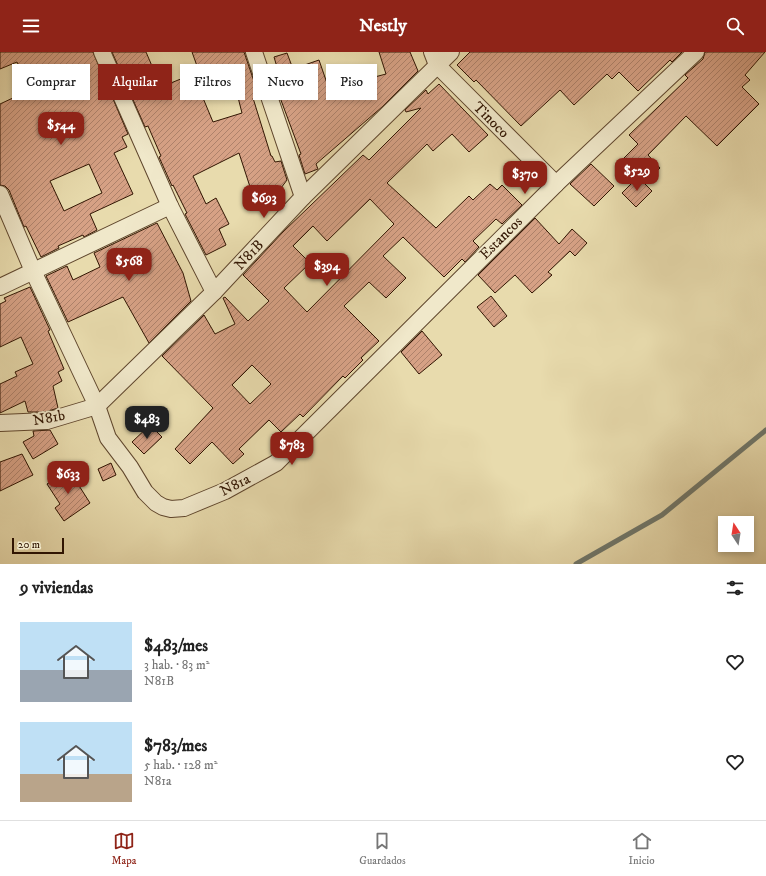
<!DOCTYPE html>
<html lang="es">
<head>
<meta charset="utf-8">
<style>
	body { margin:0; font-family:"IM FELL DW Pica",serif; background:#f2f2f2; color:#222; height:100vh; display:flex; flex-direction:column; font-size:15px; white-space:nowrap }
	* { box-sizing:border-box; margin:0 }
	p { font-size:13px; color:#767676 }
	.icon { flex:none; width:22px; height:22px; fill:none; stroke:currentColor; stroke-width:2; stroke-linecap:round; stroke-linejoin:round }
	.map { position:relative; height:512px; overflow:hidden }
	.details { display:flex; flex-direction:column; background:#fff; flex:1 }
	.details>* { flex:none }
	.guide { position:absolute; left:12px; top:12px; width:400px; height:36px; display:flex; gap:8px }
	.needle { width:26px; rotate:348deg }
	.buttons { position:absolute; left:718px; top:464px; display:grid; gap:8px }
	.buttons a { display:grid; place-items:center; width:36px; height:36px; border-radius:0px; background:#fff; box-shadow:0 2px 6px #0003; font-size:20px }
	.scale { position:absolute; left:12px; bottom:10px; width:52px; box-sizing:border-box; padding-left:4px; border:2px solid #311502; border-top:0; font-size:11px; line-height:14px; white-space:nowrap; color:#311502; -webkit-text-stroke:3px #f0e8ca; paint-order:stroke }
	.price { position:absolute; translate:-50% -34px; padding:0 9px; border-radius:8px; background:#8f2418; color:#fff; font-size:13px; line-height:26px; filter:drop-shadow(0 1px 2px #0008) }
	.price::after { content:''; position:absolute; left:50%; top:24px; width:12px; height:9px; margin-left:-6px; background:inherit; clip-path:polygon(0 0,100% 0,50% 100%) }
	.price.on { background:#222; color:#fff }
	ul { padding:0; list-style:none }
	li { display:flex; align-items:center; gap:12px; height:100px; padding:0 20px }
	li span { display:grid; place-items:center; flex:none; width:112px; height:80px; border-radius:0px; color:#555 }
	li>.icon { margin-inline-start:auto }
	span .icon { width:48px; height:48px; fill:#fffc; stroke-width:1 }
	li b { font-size:17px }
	h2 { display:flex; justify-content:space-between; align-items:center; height:48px; padding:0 20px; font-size:17px }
	.tag { padding:0 14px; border-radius:0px; background:#fff; box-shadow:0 2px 6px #0003; font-size:14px; line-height:36px }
	.tag.on { background:#8f2418; color:#fff }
	header { display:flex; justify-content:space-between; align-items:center; height:52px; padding:0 20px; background:#8f2418; color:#fff; font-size:18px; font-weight:800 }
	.dock { display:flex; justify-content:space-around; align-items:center; height:56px; border-top:1px solid #e0e0e0; background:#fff; font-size:11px; color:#767676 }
	.dock a { display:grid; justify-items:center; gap:2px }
	.dock .on { color:#8f2418 }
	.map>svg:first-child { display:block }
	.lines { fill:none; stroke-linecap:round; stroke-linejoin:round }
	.stream { stroke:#6f776b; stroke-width:5 }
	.building { fill:url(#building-hatch); stroke:#311502; fill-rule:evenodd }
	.minor-casing { stroke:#5f462d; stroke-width:18 }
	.minor { stroke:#f0e8ca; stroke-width:16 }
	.labels { text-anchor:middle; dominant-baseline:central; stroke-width:4; stroke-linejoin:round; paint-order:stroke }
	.street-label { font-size:15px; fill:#311502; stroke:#f0e8ca }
</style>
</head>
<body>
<header><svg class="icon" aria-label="menu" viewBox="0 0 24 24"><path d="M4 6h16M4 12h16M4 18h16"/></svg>Nestly<svg class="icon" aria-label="search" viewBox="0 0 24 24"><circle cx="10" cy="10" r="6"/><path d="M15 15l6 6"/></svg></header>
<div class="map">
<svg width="766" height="512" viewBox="0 0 766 512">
	<defs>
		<pattern id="building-hatch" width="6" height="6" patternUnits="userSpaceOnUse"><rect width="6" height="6" fill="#d6a185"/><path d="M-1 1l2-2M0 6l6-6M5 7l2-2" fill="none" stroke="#ae826b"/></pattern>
	</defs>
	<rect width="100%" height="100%" fill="#e8dbad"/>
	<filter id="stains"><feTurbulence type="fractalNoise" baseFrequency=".005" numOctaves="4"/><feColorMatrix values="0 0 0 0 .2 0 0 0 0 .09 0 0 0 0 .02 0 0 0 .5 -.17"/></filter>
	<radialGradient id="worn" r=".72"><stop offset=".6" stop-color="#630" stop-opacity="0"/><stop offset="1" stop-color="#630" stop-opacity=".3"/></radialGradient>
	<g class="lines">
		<polyline class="stream" points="576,512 662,463 766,378"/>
	</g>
	<g class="building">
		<path d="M0,0H93L128,82L122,85L127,95L114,101L133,142L90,162L97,178L84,185L83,183L58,194L59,196L41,205L26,174L24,175L9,138L5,134L0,133V52L30,38L17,10L0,17ZM89,112L102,141L64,159L50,129Z"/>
		<polygon points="112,0 146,0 161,35 193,22 213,70 242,61 231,18 202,28 192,0 244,0 259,44 253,46 271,104 272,104 275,110 281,109 287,128 263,160 257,142 253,144 239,101 193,124 206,152 216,146 229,172 219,177 226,193 206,203 185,162 187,161 173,133 172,134 159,105 161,104 148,74 145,75"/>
		<polygon points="379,0 410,0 418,19 382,55 316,112 318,117 305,122 299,103 301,102 272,24 279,22 274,5 287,1 293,17 319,8 329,37 386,22"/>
		<polygon points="470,0 682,0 672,10 670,8 638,39 619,20 612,27 607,22 574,53 560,38 521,74 476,28 474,30 457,13"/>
		<polygon points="705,0 765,0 745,23 750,28 742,35 759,52 717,94 686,64 648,103 660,116 647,129 624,106 638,92 629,83 688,26 685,23 703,7"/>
		<path d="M439,32L488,83L469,100L452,82L433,99L427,92L387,131L436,176L469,144L473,148L490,132L497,138L502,133L522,153L502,172L496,167L473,189L479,195L465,210L462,207L444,225L403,185L383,204L406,226L386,246L369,230L344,254L379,289L361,306L363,308L345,326L343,324L303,365L300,362L281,380L269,368L239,397L244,402L233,412L212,390L190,412L175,397L213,356L162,304L204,263L215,282L235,272L223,246L225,245L248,269L269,249L243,223L283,180L363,103L369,108L421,56L406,60L405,58L426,38L428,42ZM370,147L394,172L307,260L284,236L310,211L293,194L313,174L327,189ZM252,313L271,332L250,352L232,333Z"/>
		<polygon points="591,112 614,134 594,154 570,132"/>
		<polygon points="638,125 652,139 636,155 622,141"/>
		<polygon points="535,166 559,192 572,177 587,191 575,204 570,199 548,220 552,223 532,241 515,223 495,241 478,223"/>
		<polygon points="157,171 183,221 191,249 149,291 123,245 68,270 46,224 67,214 73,228 100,215 94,201"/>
		<polygon points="30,235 50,278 48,279 64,317 58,320 62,329 53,334 58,356 45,360 28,360 25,349 0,361 0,332 17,324 15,320 33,312 21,285 0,295 0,252 6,249 4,246"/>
		<polygon points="491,244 507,264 494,275 477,255"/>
		<polygon points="422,279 442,303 419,322 401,300"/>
		<polygon points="150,373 162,385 144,402 132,390"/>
		<polygon points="50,378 58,392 33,407 23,390 34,384 33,379"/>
		<polygon points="22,402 33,423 0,439 0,410"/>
		<polygon points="111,411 116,423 103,429 98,417"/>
		<polygon points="69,418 90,451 64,469 55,456 60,452 47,432"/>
	</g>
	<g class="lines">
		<g class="minor-casing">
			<g id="minor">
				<polyline points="102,0 170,154 214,240"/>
				<polyline points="254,0 303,145"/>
				<polyline points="432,0 437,13 556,132"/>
				<polyline points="0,142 33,219 97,354 108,386 130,415 145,440 156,451 163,455 171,457 184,456 225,439 276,411 556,132 696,0"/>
				<polyline points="0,235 170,154"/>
				<polyline points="0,371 47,369 97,354 214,240 303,145 451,0"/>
			</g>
		</g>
		<use href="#minor" class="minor"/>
	</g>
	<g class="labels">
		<g class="street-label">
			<text transform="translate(491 68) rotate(45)">Tinoco</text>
			<text transform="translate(501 186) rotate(-45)">Estancos</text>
			<text transform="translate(249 203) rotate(-47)">N81B</text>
			<text transform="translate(49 366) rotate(-10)">N81b</text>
			<text transform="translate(235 433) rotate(-27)">N81a</text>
		</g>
	</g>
	<rect width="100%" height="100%" filter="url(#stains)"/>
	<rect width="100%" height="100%" fill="url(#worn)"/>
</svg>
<div class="buttons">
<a><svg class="needle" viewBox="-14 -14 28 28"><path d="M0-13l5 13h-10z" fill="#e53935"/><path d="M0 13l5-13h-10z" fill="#767676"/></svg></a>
</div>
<div class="scale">20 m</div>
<b class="price" style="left:61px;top:94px">$544</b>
<b class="price" style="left:637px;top:140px">$529</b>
<b class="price" style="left:525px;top:143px">$370</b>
<b class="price" style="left:264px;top:167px">$693</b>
<b class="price" style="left:129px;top:230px">$568</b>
<b class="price" style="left:327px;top:235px">$394</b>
<b class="price on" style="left:147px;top:388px">$483</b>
<b class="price" style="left:292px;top:414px">$783</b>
<b class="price" style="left:68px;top:443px">$633</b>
<div class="guide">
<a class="tag">Comprar</a>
<a class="tag on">Alquilar</a>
<a class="tag">Filtros</a>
<a class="tag">Nuevo</a>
<a class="tag">Piso</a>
</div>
</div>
<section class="details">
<h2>9 viviendas<svg class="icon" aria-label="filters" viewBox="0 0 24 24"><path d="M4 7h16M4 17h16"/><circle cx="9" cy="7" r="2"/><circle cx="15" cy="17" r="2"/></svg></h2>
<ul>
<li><span style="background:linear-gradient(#bfe0f5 60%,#9aa5b1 0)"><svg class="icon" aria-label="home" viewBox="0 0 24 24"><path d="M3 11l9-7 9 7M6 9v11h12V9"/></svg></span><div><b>$483/mes</b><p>3 hab. · 83 m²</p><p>N81B</p></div><svg class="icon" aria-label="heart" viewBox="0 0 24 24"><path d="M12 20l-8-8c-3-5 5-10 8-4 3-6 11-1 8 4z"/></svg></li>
<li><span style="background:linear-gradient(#bfe0f5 65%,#b9a48a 0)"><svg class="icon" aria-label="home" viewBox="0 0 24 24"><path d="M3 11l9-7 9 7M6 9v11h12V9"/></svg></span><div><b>$783/mes</b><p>5 hab. · 128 m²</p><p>N81a</p></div><svg class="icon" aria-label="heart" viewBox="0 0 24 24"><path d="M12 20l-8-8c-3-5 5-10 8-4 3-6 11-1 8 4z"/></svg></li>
</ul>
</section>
<nav class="dock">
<a class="on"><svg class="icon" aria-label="map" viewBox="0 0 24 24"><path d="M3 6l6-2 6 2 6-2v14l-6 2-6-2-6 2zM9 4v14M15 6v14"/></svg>Mapa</a>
<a><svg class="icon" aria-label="saved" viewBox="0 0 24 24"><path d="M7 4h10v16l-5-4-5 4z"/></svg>Guardados</a>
<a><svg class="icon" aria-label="home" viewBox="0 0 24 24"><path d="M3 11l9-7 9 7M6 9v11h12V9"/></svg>Inicio</a>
</nav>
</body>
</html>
